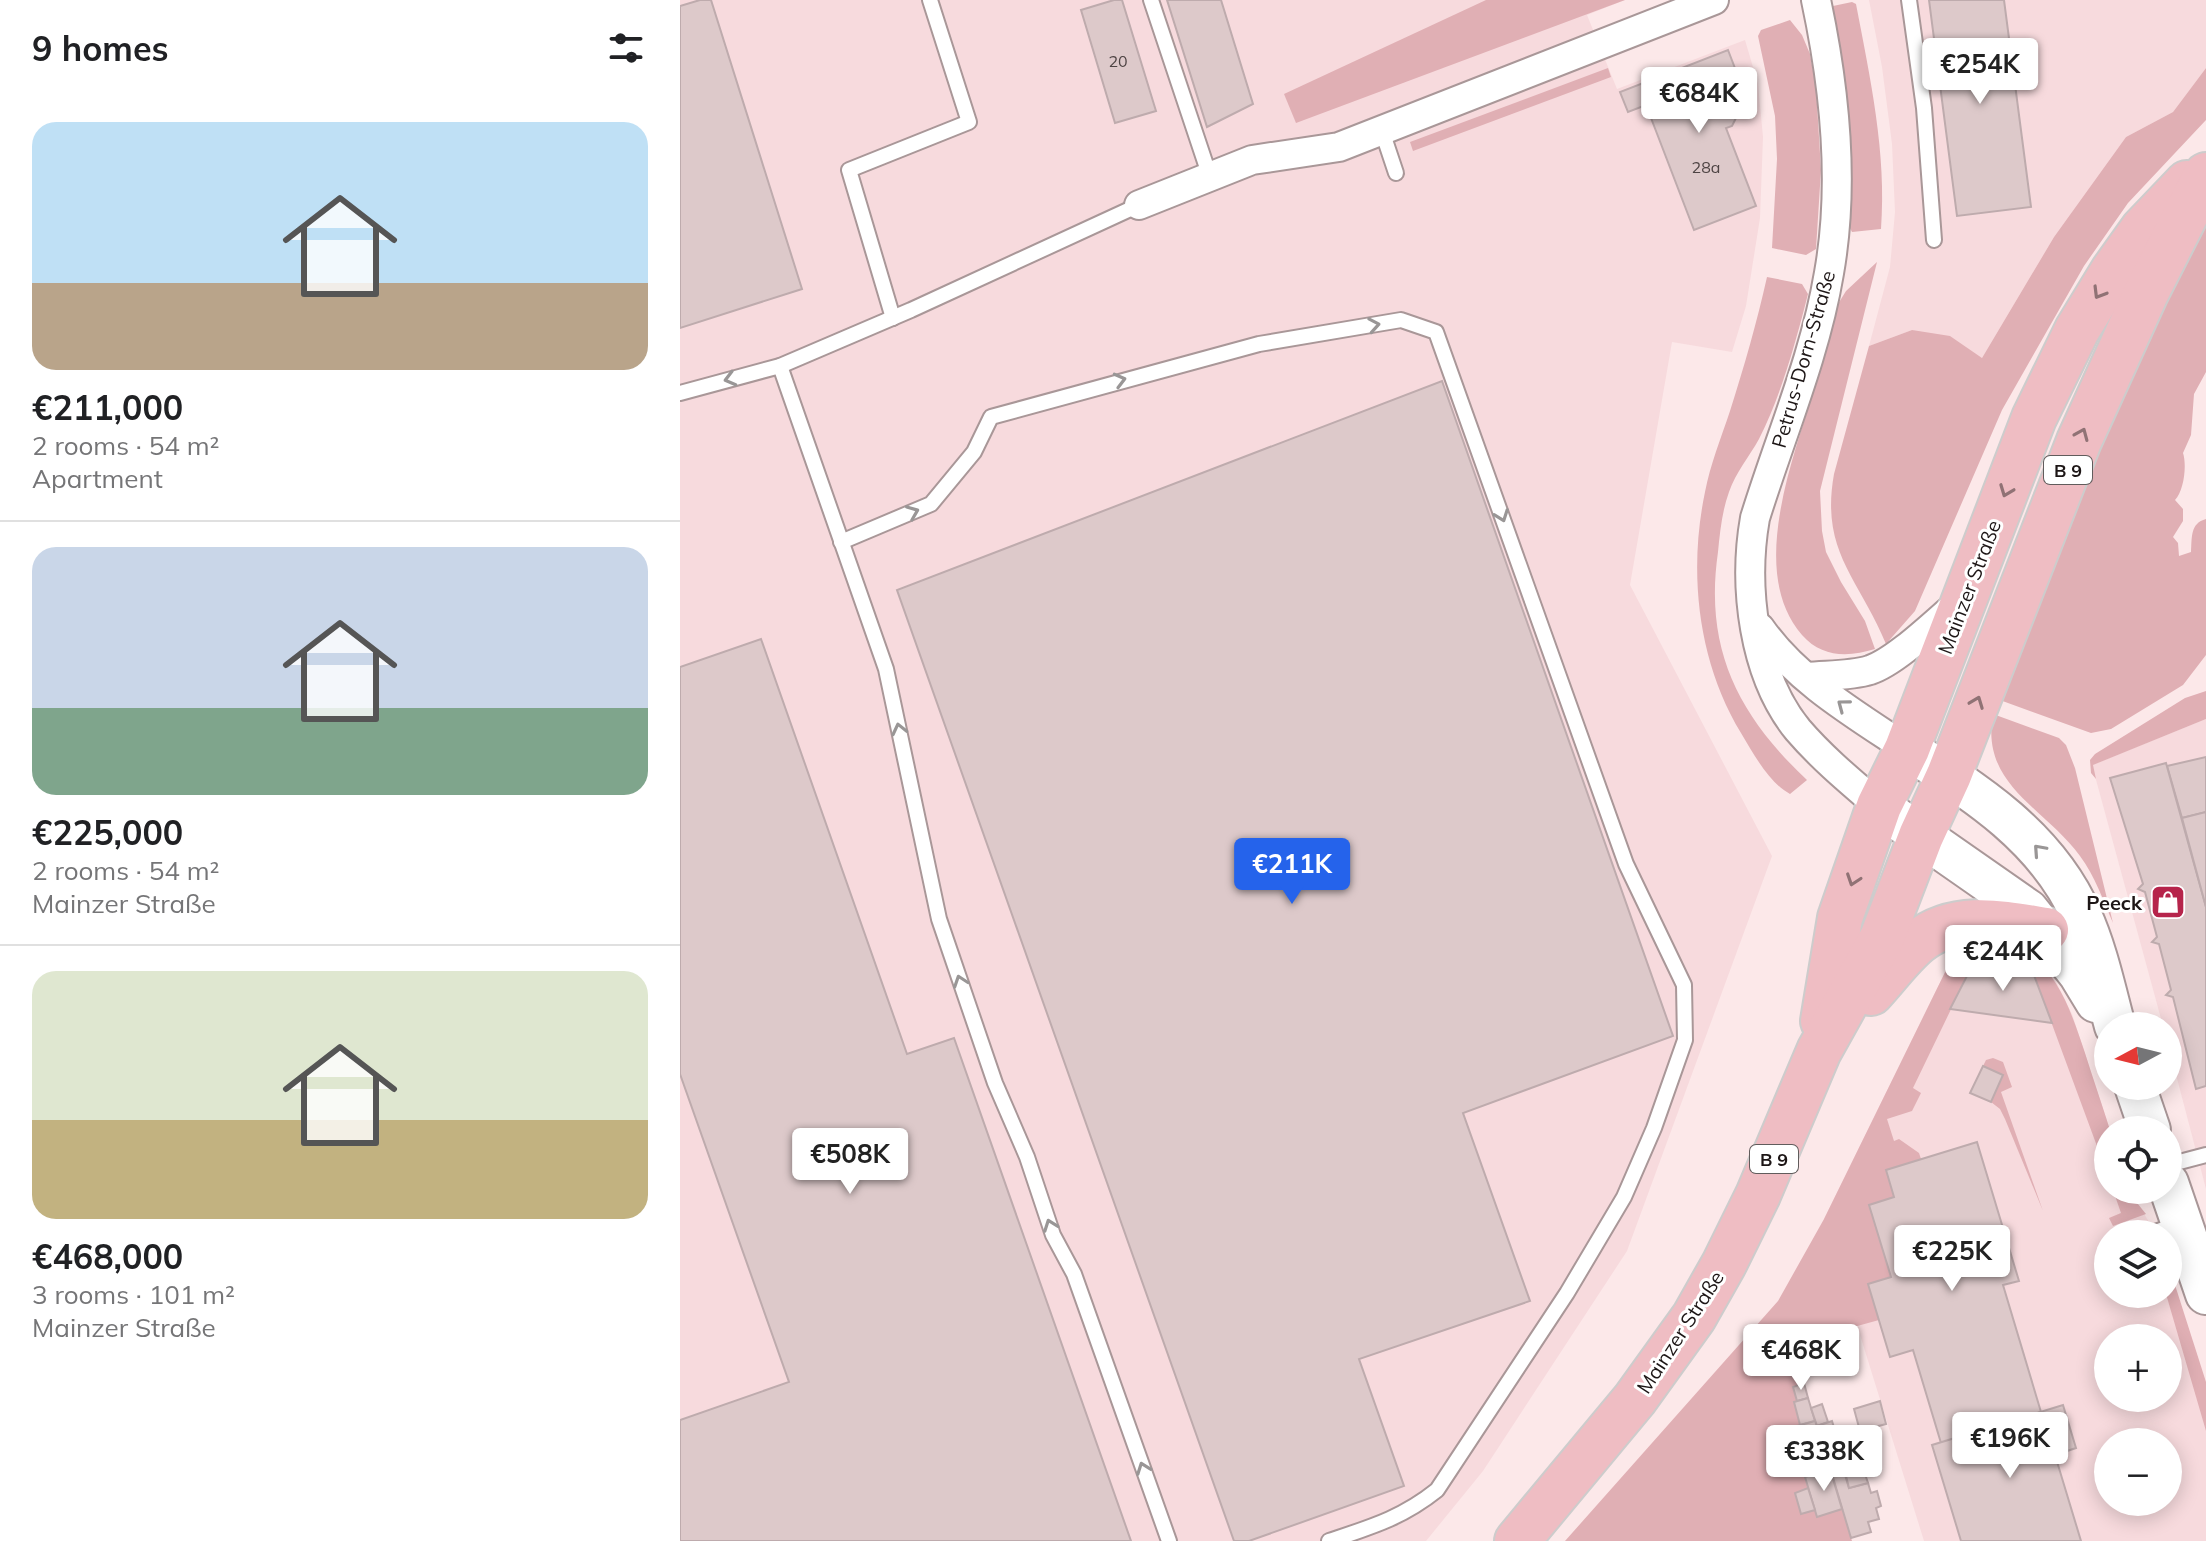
<!DOCTYPE html>
<html lang="en">
<head>
<meta charset="utf-8">
<style>
	body { margin:0; font-family:Mulish,sans-serif; background:#f2f2f2; color:#202124; height:100vh; display:flex; flex-direction:column; font-size:30px; white-space:nowrap }
	* { box-sizing:border-box; margin:0 }
	p { font-size:26px; color:#757577 }
	.icon { flex:none; width:44px; height:44px; fill:none; stroke:currentColor; stroke-width:2; stroke-linecap:round; stroke-linejoin:round }
	.map { position:relative; flex:1; overflow:hidden }
	.panel { display:flex; flex-direction:column; background:#fff; width:680px }
	.panel>* { flex:none }
	.needle { width:52px; rotate:263deg }
	.tools { position:absolute; left:1414px; top:1012px; display:grid; gap:16px }
	.tools a { display:grid; place-items:center; width:88px; height:88px; border-radius:50%; background:#fff; box-shadow:0 4px 20px #0003; font-size:40px }
	.price { position:absolute; translate:-50% -68px; padding:0 18px; border-radius:8px; background:#fff; color:#222; font-size:26px; line-height:52px; filter:drop-shadow(0 2px 4px #0008) }
	.price::after { content:''; position:absolute; left:50%; top:48px; width:24px; height:18px; margin-left:-12px; background:inherit; clip-path:polygon(0 0,100% 0,50% 100%) }
	.price.on { background:#2563eb; color:#fff }
	ul { padding:0; list-style:none }
	li { display:grid; align-content:center; gap:16px; height:424px; padding:0 32px }
	li+li { border-top:2px solid #e0e0e0 }
	li span { display:grid; place-items:center; height:248px; border-radius:24px; color:#555 }
	li>.icon { margin-inline-start:auto }
	span .icon { width:144px; height:144px; fill:#fffc; stroke-width:1 }
	li b { font-size:34px }
	h2 { display:flex; justify-content:space-between; align-items:center; height:96px; padding:0 32px; font-size:34px }
	main { display:flex; flex:1; min-height:0 }
	.map>svg:first-child { display:block }
	.built { fill:#f7dadd; fill-rule:evenodd }
	.green { fill:#e0afb4 }
	.building { fill:#ddc9ca; stroke:#beabad; stroke-width:2 }
	.lines { fill:none; stroke-linecap:round; stroke-linejoin:round }
	.service-casing { stroke:#a99798; stroke-width:18 }
	.minor-casing { stroke:#a99798; stroke-width:32 }
	.secondary-casing { stroke:#a99798; stroke-width:44 }
	.primary-casing { stroke:#cdcccc; stroke-width:48 }
	.service { stroke:#fff; stroke-width:14 }
	.minor { stroke:#fff; stroke-width:28 }
	.secondary { stroke:#fff; stroke-width:40 }
	.primary { stroke:#efbdc3; stroke-width:44 }
	.oneway { stroke:#907275 }
	.oneway2 { stroke:#999696 }
	.labels { text-anchor:middle; dominant-baseline:central; stroke-width:6; stroke-linejoin:round; paint-order:stroke }
	.number-label { font-size:16px; fill:#4d4343 }
	.shield { fill:#fff; stroke:#615c5c; stroke-width:2 }
	.shield-label { font-size:18px; font-weight:bold; fill:#1d1616 }
	.street-label { font-size:20px; fill:#1d1616; stroke:#fff }
	.poi-label { font-size:20px; font-weight:bold; fill:#1d1616; stroke:#fff; text-anchor:end }
</style>
</head>
<body>
<main>
<section class="panel">
<h2>9 homes<svg class="icon" aria-label="filters" viewBox="0 0 24 24"><path d="M4 7h16M4 17h16"/><circle cx="9" cy="7" r="2"/><circle cx="15" cy="17" r="2"/></svg></h2>
<ul>
<li><span style="background:linear-gradient(#bfe0f5 65%,#b9a48a 0)"><svg class="icon" aria-label="home" viewBox="0 0 24 24"><path d="M3 11l9-7 9 7M6 9v11h12V9"/></svg></span><div><b>€211,000</b><p>2 rooms · 54 m²</p><p>Apartment</p></div></li>
<li><span style="background:linear-gradient(#c9d6e8 65%,#7fa58c 0)"><svg class="icon" aria-label="home" viewBox="0 0 24 24"><path d="M3 11l9-7 9 7M6 9v11h12V9"/></svg></span><div><b>€225,000</b><p>2 rooms · 54 m²</p><p>Mainzer Straße</p></div></li>
<li><span style="background:linear-gradient(#dfe7d0 60%,#c2b280 0)"><svg class="icon" aria-label="home" viewBox="0 0 24 24"><path d="M3 11l9-7 9 7M6 9v11h12V9"/></svg></span><div><b>€468,000</b><p>3 rooms · 101 m²</p><p>Mainzer Straße</p></div></li>
</ul>
</section>
<div class="map">
<svg width="1526" height="1541" viewBox="0 0 1526 1541">
	<rect width="100%" height="100%" fill="#fce8e9"/>
	<g class="built">
		<polygon points="0,0 945,0 907,15 937,89 1065,40 1078,84 1083,137 1080,218 1066,306 1052,352 992,342 950,585 1092,856 947,1251 803,1471 746,1541 0,1541"/>
		<polygon points="1189,0 1526,0 1526,68 1493,112 1446,137 1374,237 1302,358 1232,330 1189,346 1210,267 1215,212 1212,144 1202,67"/>
		<polygon points="1526,719 1526,1189 1488,1044 1488,1026 1483,1026 1412,765"/>
		<path d="M1273,956L1355,959L1375,980L1392,1014L1430,1130H1428V1190H1450L1476,1234H1428V1294H1488V1263L1526,1390V1541H1244L1144,1219ZM1428,1338H1488V1398H1428ZM1428,1442H1488V1502H1428Z"/>
	</g>
	<g class="green">
		<polygon points="806,0 945,0 616,123 604,94"/>
		<path d="M1172,2L1176,4C1190,77 1207,154 1201,229L1172,232L1169,226L1170,127L1153,6Z"/>
		<polygon points="1110,20 1122,35 1130,54 1136,88 1141,170 1136,249 1126,255 1092,248 1097,159 1095,116 1078,36 1081,30"/>
		<polygon points="928,68 931,77 733,151 730,142"/>
		<path d="M1526,68V120L1448,203L1404,266L1322,410L1235,611L1206,644C1179,578 1140,552 1154,474L1189,346L1232,330L1270,336L1302,358L1374,237L1446,137L1493,112Z"/>
		<path d="M1526,218V372L1514,394L1511,435L1503,453C1507,465 1504,491 1495,500L1503,509V521L1493,537L1498,543L1499,556L1511,552C1512,538 1510,523 1526,519V655L1503,685L1431,729L1411,733L1317,699L1411,446Z"/>
		<path d="M1197,262L1140,491L1142,531L1146,552L1161,582L1185,621L1195,649C1169,657 1142,658 1122,635C1068,573 1112,462 1133,393C1142,363 1150,334 1158,304L1166,291Z"/>
		<path d="M1087,277L1122,284L1128,294C1116,341 1101,396 1079,439C1069,457 1056,472 1049,492C1042,511 1040,532 1038,552C1024,649 1058,715 1127,780L1110,794C1089,783 1073,753 1061,733C1018,662 1008,573 1025,492C1030,465 1041,438 1050,411C1064,367 1077,322 1087,277Z"/>
		<polygon points="1526,691 1526,719 1413,765 1416,779 1411,773 1410,760 1415,754 1505,698"/>
		<path d="M1313,714L1379,738L1386,745L1395,768L1433,923C1423,900 1415,876 1400,856C1364,807 1300,785 1313,714Z"/>
		<path d="M1306,943C1371,946 1387,1000 1405,1053C1413,1079 1422,1104 1430,1130H1428V1176L1352,970L1323,959L1289,972L1233,1088L1241,1093L1232,1111L1207,1119L1214,1141L1219,1139L1239,1153L1241,1159L1206,1170L1214,1197L1189,1205L1211,1277L1188,1284L1199,1320L1112,1344L1172,1541H885L1098,1301L1144,1219L1273,956Z"/>
		<polygon points="1313,1058 1323,1062 1332,1087 1321,1092 1363,1211 1325,1119 1320,1109 1311,1102 1323,1076 1303,1066 1306,1060"/>
		<polygon points="1433,1190 1450,1190 1453,1198 1466,1214 1433,1226 1429,1218 1441,1213"/>
		<polygon points="1488,1263 1526,1382 1526,1431 1486,1294 1488,1294"/>
	</g>
	<g class="building">
		<polygon points="20,0 31,0 122,289 0,328 0,6"/>
		<polygon points="434,0 442,0 476,111 435,123 401,10"/>
		<polygon points="487,0 541,0 573,104 527,127"/>
		<polygon points="1249,0 1324,0 1351,207 1277,216"/>
		<polygon points="1048,50 1066,97 1061,99 1063,104 1052,126 1046,128 1076,206 1014,230 966,105 948,112 940,92"/>
		<polygon points="762,381 993,1036 783,1113 850,1301 679,1359 724,1486 569,1541 554,1541 217,590"/>
		<polygon points="81,639 227,1054 274,1038 451,1541 0,1541 0,1420 109,1382 0,1074 0,667"/>
		<polygon points="1526,757 1526,812 1502,818 1487,766"/>
		<polygon points="1486,763 1526,907 1526,1086 1516,1089 1493,997 1486,995 1491,990 1479,944 1472,942 1477,937 1465,892 1458,889 1463,884 1430,778"/>
		<polygon points="1526,812 1526,907 1502,818"/>
		<polygon points="1323,959 1352,970 1372,1023 1270,1009 1289,972"/>
		<polygon points="1303,1066 1323,1075 1311,1102 1290,1093"/>
		<polygon points="1297,1142 1339,1281 1323,1285 1361,1412 1261,1443 1233,1350 1210,1357 1188,1284 1211,1277 1189,1205 1214,1197 1206,1170"/>
		<polygon points="1124,1383 1128,1398 1117,1401 1113,1387"/>
		<polygon points="1128,1398 1135,1421 1120,1425 1114,1402"/>
		<polygon points="1200,1401 1206,1424 1180,1431 1174,1409"/>
		<polygon points="1142,1404 1148,1422 1137,1426 1131,1408"/>
		<polygon points="1383,1405 1396,1448 1375,1455 1401,1541 1281,1541 1252,1445"/>
		<polygon points="1135,1421 1141,1438 1122,1444 1117,1426"/>
		<polygon points="1152,1421 1160,1447 1145,1452 1137,1426"/>
		<polygon points="1160,1455 1163,1468 1151,1471 1147,1459"/>
		<polygon points="1163,1468 1169,1488 1188,1483 1191,1493 1197,1491 1201,1506 1196,1508 1199,1519 1188,1522 1191,1532 1171,1538 1151,1471"/>
		<polygon points="1150,1469 1162,1509 1137,1517 1125,1477"/>
		<polygon points="1184,1471 1188,1483 1169,1488 1166,1476"/>
		<polygon points="1128,1488 1135,1510 1121,1514 1115,1493"/>
	</g>
	<g class="lines">
		<g class="service-casing">
			<g id="service">
				<polyline points="471,0 530,177"/>
				<polyline points="1229,0 1244,108 1254,240"/>
				<polyline points="702,131 716,173"/>
				<polyline points="213,318 169,170 289,122 250,0"/>
				<polyline points="100,366 206,669 259,919 315,1083 347,1157 373,1235 394,1274 489,1541"/>
				<polyline points="0,393 100,366 231,310 459,205"/>
				<path d="M161,542L251,504L294,452L311,417L579,344L721,320L756,332L946,864L1004,985L1005,1040L974,1128L944,1197L887,1293L757,1490C722,1518 691,1527 649,1541"/>
				<polyline points="1488,1165 1526,1155"/>
				<polyline points="1475,1232 1498,1224"/>
			</g>
		</g>
		<g class="minor-casing">
			<g id="minor">
				<path d="M1136,0C1155,89 1165,183 1149,273C1135,357 1100,437 1075,518C1063,586 1073,675 1118,730C1142,758 1171,782 1199,806"/>
				<polyline points="459,205 572,160 659,147 1034,0"/>
				<path d="M1080,628C1116,680 1176,715 1227,749"/>
				<path d="M1127,677C1148,675 1170,676 1190,670C1217,661 1258,620 1281,601"/>
			</g>
		</g>
		<g class="secondary-casing">
			<g id="secondary">
				<path d="M1227,749C1295,791 1368,839 1401,915C1417,950 1425,989 1435,1026"/>
				<polyline points="1199,806 1348,910 1399,974 1416,1002"/>
				<polyline points="1455,1086 1470,1130"/>
				<polyline points="1488,1183 1526,1294"/>
			</g>
		</g>
		<g class="primary-casing">
			<g id="primary">
				<path d="M1191,993C1206,977 1221,956 1238,942C1275,912 1323,923 1366,930"/>
				<polyline points="1143,1021 1160,918 1199,806 1227,749 1354,418 1397,330 1433,271 1463,229 1507,183"/>
				<polyline points="837,1541 955,1399 1014,1317 1044,1264 1078,1195 1139,1051 1202,938 1241,836 1269,775 1399,441 1466,293 1526,175"/>
			</g>
		</g>
		<use href="#service" class="service"/>
		<use href="#minor" class="minor"/>
		<use href="#secondary" class="secondary"/>
		<use href="#primary" class="primary"/>
	</g>
	<defs><path id="oneway-chevron" d="M-2-3.5L2.5 0L-2 3.5" fill="none" stroke-width="1.6" stroke-linecap="round" stroke-linejoin="round" transform="scale(2)"/></defs>
	<g class="oneway">
		<use href="#oneway-chevron" transform="translate(1419 293) rotate(121)"/>
		<use href="#oneway-chevron" transform="translate(1402 434) rotate(-67)"/>
		<use href="#oneway-chevron" transform="translate(1326 491) rotate(111)"/>
		<use href="#oneway-chevron" transform="translate(1297 702) rotate(-69)"/>
		<use href="#oneway-chevron" transform="translate(1173 880) rotate(109)"/>
	</g>
	<g class="oneway2">
		<use href="#oneway-chevron" transform="translate(694 325) rotate(-10)"/>
		<use href="#oneway-chevron" transform="translate(50 379) rotate(165)"/>
		<use href="#oneway-chevron" transform="translate(440 380) rotate(-15)"/>
		<use href="#oneway-chevron" transform="translate(233 512) rotate(-22)"/>
		<use href="#oneway-chevron" transform="translate(822 516) rotate(70)"/>
		<use href="#oneway-chevron" transform="translate(1163 705) rotate(-143)"/>
		<use href="#oneway-chevron" transform="translate(219 729) rotate(-103)"/>
		<use href="#oneway-chevron" transform="translate(1359 850) rotate(-132)"/>
		<use href="#oneway-chevron" transform="translate(280 981) rotate(-109)"/>
		<use href="#oneway-chevron" transform="translate(370 1225) rotate(-110)"/>
		<use href="#oneway-chevron" transform="translate(463 1468) rotate(-110)"/>
	</g>
	<defs>
		<g id="shop-square" transform="scale(1.8)"><rect x="-9" y="-9" width="18" height="18" rx="4" fill="#b6244b" stroke="#fff"/><path d="M-5-2.5h2.3a2.7 3.5 0 0 1 5.4 0H5L5.5 6h-11ZM-1.5-2.5h3a1.5 2.3 0 0 0-3 0Z" fill="#fff"/></g>
	</defs>
	<g fill-rule="evenodd">
		<use href="#shop-square" x="1488" y="902"/>
	</g>
	<g class="labels">
		<g class="number-label">
			<text x="438" y="61">20</text>
			<text x="1026" y="167">28a</text>
		</g>
		<g class="shield">
			<rect x="1364" y="456" width="48" height="28" rx="6"/>
			<rect x="1070" y="1145" width="48" height="28" rx="6"/>
		</g>
		<g class="shield-label">
			<text x="1388" y="470">B 9</text>
			<text x="1094" y="1159">B 9</text>
		</g>
		<g class="street-label">
			<text transform="translate(1123 359) rotate(-74)">Petrus-Dorn-Straße</text>
			<text transform="translate(1289 587) rotate(-69)">Mainzer Straße</text>
			<text transform="translate(1000 1332) rotate(-57)">Mainzer Straße</text>
		</g>
		<g class="poi-label">
			<text x="1462" y="902">Peeck</text>
		</g>
	</g>
</svg>
<div class="tools">
<a><svg class="needle" viewBox="-14 -14 28 28"><path d="M0-13l5 13h-10z" fill="#e53935"/><path d="M0 13l5-13h-10z" fill="#757577"/></svg></a>
<a><svg class="icon" aria-label="locate" viewBox="0 0 24 24"><circle cx="12" cy="12" r="6"/><path d="M12 2v4M12 18v4M2 12h4M18 12h4"/></svg></a>
<a><svg class="icon" aria-label="layers" viewBox="0 0 24 24"><path d="M12 4l9 5-9 5-9-5zM3 14l9 5 9-5"/></svg></a>
<a>+</a>
<a>−</a>
</div>
<b class="price" style="left:1300px;top:106px">€254K</b>
<b class="price" style="left:1019px;top:135px">€684K</b>
<b class="price on" style="left:612px;top:906px">€211K</b>
<b class="price" style="left:1323px;top:993px">€244K</b>
<b class="price" style="left:170px;top:1196px">€508K</b>
<b class="price" style="left:1272px;top:1293px">€225K</b>
<b class="price" style="left:1121px;top:1392px">€468K</b>
<b class="price" style="left:1330px;top:1480px">€196K</b>
<b class="price" style="left:1144px;top:1493px">€338K</b>
</div>
</main>
</body>
</html>
